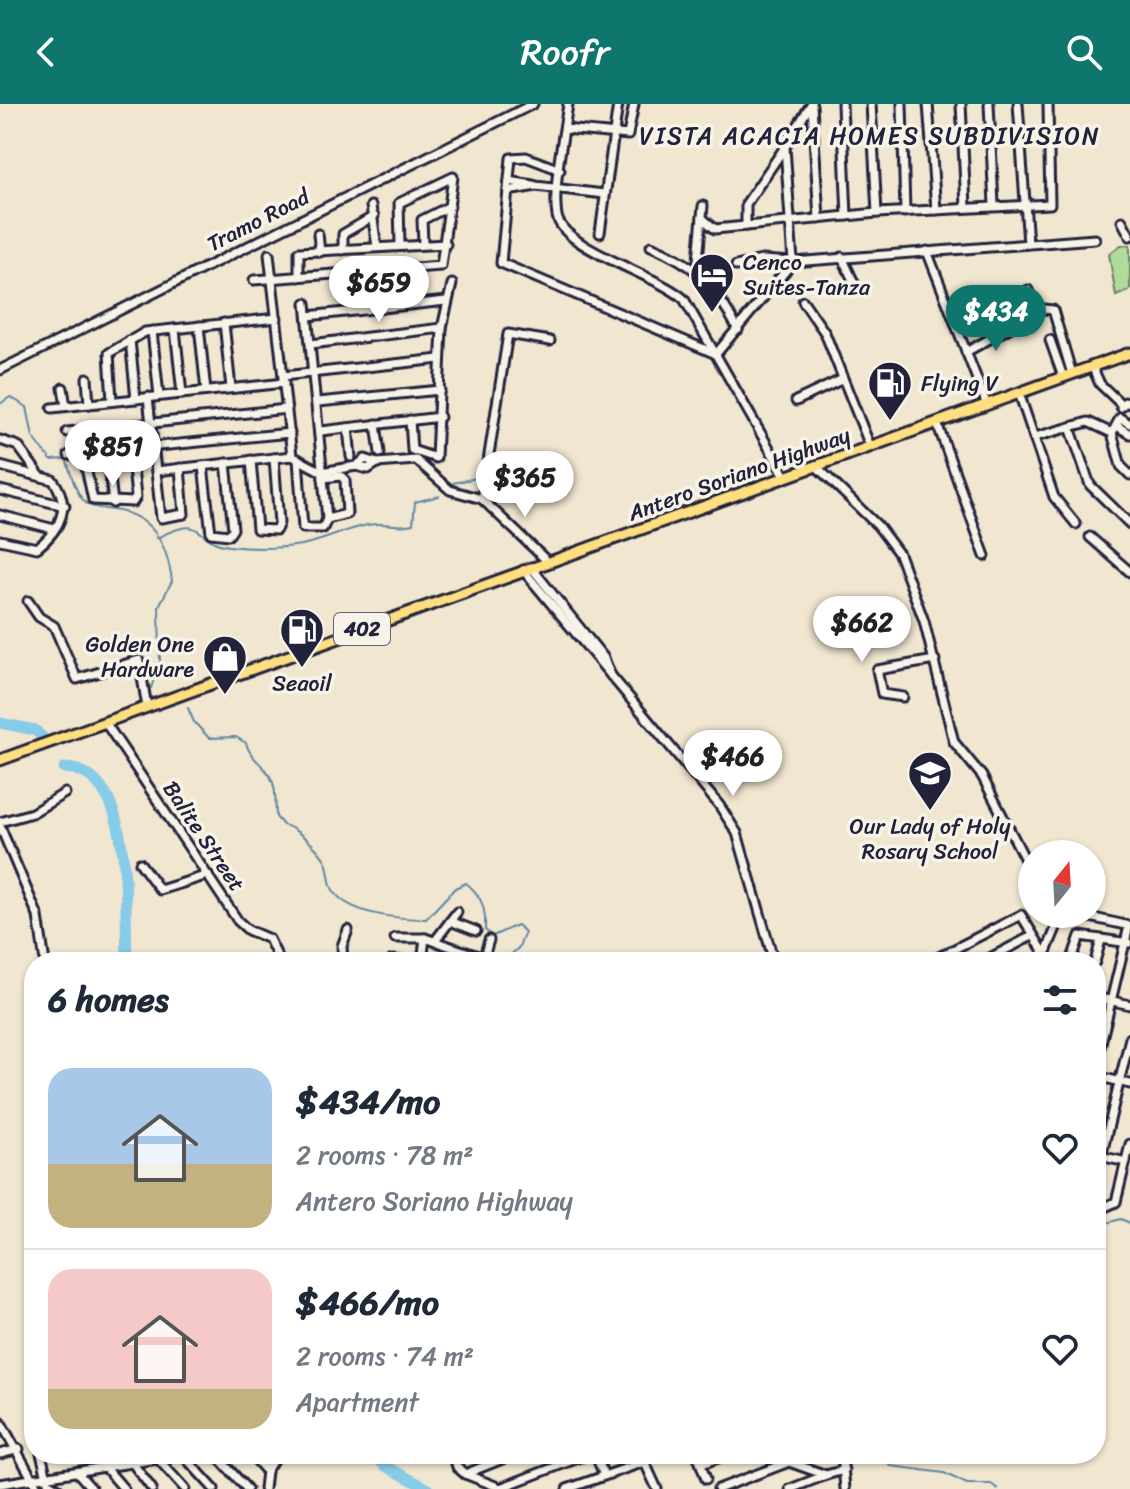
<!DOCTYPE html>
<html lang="en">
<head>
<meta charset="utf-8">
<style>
	body { margin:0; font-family:Sriracha,sans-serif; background:#f6f6f7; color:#1f2937; height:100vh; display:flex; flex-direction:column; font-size:30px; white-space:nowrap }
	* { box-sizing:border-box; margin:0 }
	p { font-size:26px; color:#747a83 }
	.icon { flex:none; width:44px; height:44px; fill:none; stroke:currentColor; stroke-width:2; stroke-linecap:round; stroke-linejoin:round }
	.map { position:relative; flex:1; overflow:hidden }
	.side { position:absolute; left:24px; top:848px; width:1082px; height:512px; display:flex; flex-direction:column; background:#fff; border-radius:32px; box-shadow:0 2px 6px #0004 }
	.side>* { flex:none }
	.needle { width:52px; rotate:18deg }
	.buttons { position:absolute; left:1018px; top:736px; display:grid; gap:16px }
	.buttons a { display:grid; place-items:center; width:88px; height:88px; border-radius:50%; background:#fff; box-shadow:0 2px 6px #0004; font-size:40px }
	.price { position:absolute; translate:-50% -68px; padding:0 18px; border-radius:28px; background:#fff; color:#222; font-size:26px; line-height:52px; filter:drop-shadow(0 2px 4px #0008) }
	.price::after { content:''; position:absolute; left:50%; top:48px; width:24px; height:18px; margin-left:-12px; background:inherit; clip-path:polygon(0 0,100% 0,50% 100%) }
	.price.selected { background:#0f766e; color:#fff }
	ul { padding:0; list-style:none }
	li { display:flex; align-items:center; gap:24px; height:200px; padding:0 24px }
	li+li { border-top:2px solid #e0e1e3 }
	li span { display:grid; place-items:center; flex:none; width:224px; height:160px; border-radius:24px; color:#555 }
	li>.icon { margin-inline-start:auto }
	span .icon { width:96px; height:96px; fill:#fffc; stroke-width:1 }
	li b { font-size:34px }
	h2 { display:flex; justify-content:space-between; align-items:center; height:96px; padding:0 24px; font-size:34px }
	header { display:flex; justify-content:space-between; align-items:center; height:104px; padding:0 24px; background:#0f766e; color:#fff; font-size:36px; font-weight:600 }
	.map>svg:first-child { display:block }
	.green { fill:#b1db98; stroke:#6a7e6a; stroke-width:2 }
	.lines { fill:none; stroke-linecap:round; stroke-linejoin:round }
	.stream { stroke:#5e87a2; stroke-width:2 }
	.river { stroke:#86cbe7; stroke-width:11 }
	.minor-casing { stroke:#22223b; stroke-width:13 }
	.major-casing { stroke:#22223b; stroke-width:15 }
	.minor { stroke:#f7f3e8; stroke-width:7 }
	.major { stroke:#fedf80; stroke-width:9 }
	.labels { text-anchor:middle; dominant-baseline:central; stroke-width:7; stroke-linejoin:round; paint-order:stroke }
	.shield { fill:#f7f3e8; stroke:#62616f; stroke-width:2 }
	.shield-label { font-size:20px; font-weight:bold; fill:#22223b }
	.street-label { font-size:22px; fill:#22223b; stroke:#f7f3e8 }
	.poi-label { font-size:22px; fill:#22223b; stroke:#f7f3e8; text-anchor:start }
	.neighbourhood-label { font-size:24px; letter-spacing:2px; fill:#22223b; stroke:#f7f3e8 }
</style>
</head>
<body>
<header><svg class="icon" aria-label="back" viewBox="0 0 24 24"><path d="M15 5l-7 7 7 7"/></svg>Roofr<svg class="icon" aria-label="search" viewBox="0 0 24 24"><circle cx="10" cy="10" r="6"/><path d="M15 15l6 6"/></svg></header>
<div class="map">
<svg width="1130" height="1385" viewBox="0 0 1130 1385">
	<rect width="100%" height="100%" fill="#f1e6d0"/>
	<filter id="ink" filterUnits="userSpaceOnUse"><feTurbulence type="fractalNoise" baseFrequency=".0125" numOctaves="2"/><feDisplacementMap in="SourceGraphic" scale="16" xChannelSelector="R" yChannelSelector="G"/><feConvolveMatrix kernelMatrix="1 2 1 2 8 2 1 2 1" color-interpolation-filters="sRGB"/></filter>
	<g filter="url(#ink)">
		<polygon class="green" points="1121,141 1130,141 1130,186 1116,192 1109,150"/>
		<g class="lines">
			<g class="stream">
				<path d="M0,300L10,293L27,303L33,333L51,356L66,355C71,368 74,386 83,396C90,405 103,404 113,406C152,411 167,439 172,477L159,502L160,557L151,584"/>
				<polyline points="494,376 509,376"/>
				<polyline points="453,379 476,374"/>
				<path d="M157,434C208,408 191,437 229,442C252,445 288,445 310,439C331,434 355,421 376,420C390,419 399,424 413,420L415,398L439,392"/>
				<path d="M188,604L194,618L209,634L236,633L246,639C250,654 262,659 270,672C277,684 275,699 276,713L283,721C294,722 318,744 325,756C330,765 328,778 333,786C348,811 400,815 426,815L455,784L466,779C483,792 486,807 485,826L493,832L517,821L525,828L519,843L504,858"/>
				<polyline points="1096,1127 1099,1121 1121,1115 1130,1119"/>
				<polyline points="880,1350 891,1362 944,1369 967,1380 991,1380 998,1385"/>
			</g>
			<g class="river">
				<polyline points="0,619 35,626 42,633"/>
				<path d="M64,664C136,666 124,802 127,852L132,858"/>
				<polyline points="374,1350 385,1362 429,1385"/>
			</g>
			<g class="minor-casing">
				<g id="minor">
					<path d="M568,0C564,29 552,85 557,112C563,145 656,170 684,195L785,372"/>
					<polyline points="811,0 785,43 793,158 1095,135"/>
					<polyline points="842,0 847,112"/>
					<polyline points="871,0 877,109"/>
					<polyline points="902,0 905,108"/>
					<polyline points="928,0 936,106"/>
					<polyline points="961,0 966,103"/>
					<polyline points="989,0 994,101"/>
					<polyline points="1018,0 1028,140"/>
					<polyline points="812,1 819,115"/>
					<polyline points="565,25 628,31 634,0"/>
					<polyline points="785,43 746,100 746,122 877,109 1050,100 1048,0"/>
					<polyline points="560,66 526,53 511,54 501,159 716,250 793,158"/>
					<polyline points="509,77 533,81"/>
					<polyline points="508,87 536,82 604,90"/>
					<polyline points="371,102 377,143"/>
					<polyline points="702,114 715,125 746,122"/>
					<polyline points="1122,117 1130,132"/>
					<polyline points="600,129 618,0"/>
					<polyline points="318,130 320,148"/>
					<polyline points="423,139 422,116 450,102"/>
					<path d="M651,142C699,162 714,180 738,226"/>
					<polyline points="343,146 343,130 374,112"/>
					<polyline points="927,147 987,301"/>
					<polyline points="269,150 292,352 322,368 356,362 365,355 377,359 416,356 450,386 482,395"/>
					<polyline points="842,153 856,183"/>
					<polyline points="736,162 762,156 793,158"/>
					<polyline points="697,167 703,102"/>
					<polyline points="299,173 299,148 446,140"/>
					<polyline points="254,176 441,162 453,73 399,99 400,141"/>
					<polyline points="1028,186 1035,204 1053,206 1072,270"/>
					<polyline points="803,197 825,229 870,342"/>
					<polyline points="308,212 446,197"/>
					<polyline points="224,219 231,284"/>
					<polyline points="199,222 206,287"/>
					<polyline points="175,225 182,290"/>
					<polyline points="152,227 159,292"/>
					<polyline points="130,236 136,295"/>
					<polyline points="1050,236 1063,273"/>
					<polyline points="311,240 442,224"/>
					<polyline points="966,248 1011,223"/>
					<polyline points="1092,262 1100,280 1122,301"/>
					<polyline points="0,266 533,0"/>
					<polyline points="283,272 440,255"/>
					<polyline points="87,274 89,300"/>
					<polyline points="63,284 66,302"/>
					<polyline points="1019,289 1054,393 1076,420"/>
					<polyline points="148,293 161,414 184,410 180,364"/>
					<polyline points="112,297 109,249 145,228 277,214"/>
					<polyline points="796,297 843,275"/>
					<polyline points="318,298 440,286"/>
					<polyline points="1121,303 1125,298 1130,300"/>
					<polyline points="52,304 284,279"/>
					<polyline points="410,316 412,346 436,354 442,224 452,180"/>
					<polyline points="937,319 985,452"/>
					<polyline points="376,320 380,349"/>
					<polyline points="1117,322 1130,330"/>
					<polyline points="1070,323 1090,381 1130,420"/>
					<polyline points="348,324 351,353"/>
					<polyline points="321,327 440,313"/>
					<polyline points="67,328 287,305"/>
					<polyline points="1112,329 1121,362 1130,371"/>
					<polyline points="1035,333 1088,318 1112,329 1120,314 1130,320"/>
					<polyline points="0,336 18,342 40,372"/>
					<polyline points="107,347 113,399"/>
					<polyline points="83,350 93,396 133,398 136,393 131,344"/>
					<polyline points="69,351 290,329"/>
					<polyline points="298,355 303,424 323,424 327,415 306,199"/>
					<polyline points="251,356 257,425 276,426 279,419 274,354"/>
					<polyline points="815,361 878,422 899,450 924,517 954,638 982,672 1032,769"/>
					<path d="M0,362L53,376C72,402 61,425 37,444L0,436"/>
					<polyline points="203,362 211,429 229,431 233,425 226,359"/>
					<polyline points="356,362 368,365 377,359"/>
					<polyline points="156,367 292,352"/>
					<polyline points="323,374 341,372 345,376 347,410 327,415"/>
					<polyline points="0,386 65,402"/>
					<polyline points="0,411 54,425"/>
					<polyline points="1090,433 1130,468"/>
					<polyline points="547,457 482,395 508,230 550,237"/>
					<polyline points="531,463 604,554 611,572"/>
					<polyline points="523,466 719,701 737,729 774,858"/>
					<polyline points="28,497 39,513 54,522 77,575 139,556 147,603"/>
					<polyline points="903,593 882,590 877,566 935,556"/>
					<polyline points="105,618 238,817 248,826 269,835 280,858"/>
					<polyline points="0,718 32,709 65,689"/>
					<polyline points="0,722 38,812 45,858"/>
					<polyline points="140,759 160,786 208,771"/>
					<polyline points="1076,810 1130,822"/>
					<polyline points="450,817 476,827"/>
					<polyline points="395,834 425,834 484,854"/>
					<polyline points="435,837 457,808"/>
					<polyline points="392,856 414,858"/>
					<polyline points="483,856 489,836"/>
					<polyline points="343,858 342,842 348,826"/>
					<polyline points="422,858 425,834"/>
					<polyline points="929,858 1021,811 1045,850"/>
					<polyline points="982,858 1032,832"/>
					<polyline points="1042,858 1056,824"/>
					<polyline points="1071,858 1080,832 1129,839"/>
					<polyline points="1095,858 1101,836"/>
					<polyline points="1096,893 1130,901"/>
					<polyline points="1096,960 1129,822"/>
					<polyline points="1096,972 1130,980"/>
					<polyline points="1096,1051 1126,1058"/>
					<polyline points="1096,1074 1130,934"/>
					<polyline points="1096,1107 1116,1098 1130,1040"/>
					<polyline points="0,1317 38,1385"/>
					<polyline points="0,1350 19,1345"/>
					<polyline points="41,1350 50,1385"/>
					<polyline points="133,1350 134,1361 152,1385"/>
					<polyline points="215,1350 247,1385"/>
					<polyline points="251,1350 266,1367 264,1385"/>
					<polyline points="453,1350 457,1363 465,1370 515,1350"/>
					<polyline points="595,1350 604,1371"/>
					<polyline points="641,1350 657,1385"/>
					<polyline points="697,1350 706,1375"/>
					<polyline points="842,1350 845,1385"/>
					<polyline points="183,1351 214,1385"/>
					<polyline points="159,1356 185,1385"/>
					<polyline points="702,1360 729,1350"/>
					<polyline points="266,1367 277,1350"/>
					<polyline points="77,1368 92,1385"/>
					<polyline points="465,1370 503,1385"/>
					<polyline points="49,1379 59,1385"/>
					<polyline points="0,1380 105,1363"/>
					<polyline points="500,1384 589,1350"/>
					<polyline points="124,1385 105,1363 191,1350"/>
					<polyline points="567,1385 644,1358"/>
					<polyline points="718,1385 789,1358 826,1371 844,1366"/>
					<polyline points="790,1385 826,1371"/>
				</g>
			</g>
			<g class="major-casing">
				<polyline id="major" points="0,656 1130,249"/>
			</g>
			<use href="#minor" class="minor"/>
			<use href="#major" class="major"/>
		</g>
	</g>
	<defs>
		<g id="hotel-pin" transform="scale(2.3)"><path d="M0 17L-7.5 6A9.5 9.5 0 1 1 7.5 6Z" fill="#22223b" stroke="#f7f3e8"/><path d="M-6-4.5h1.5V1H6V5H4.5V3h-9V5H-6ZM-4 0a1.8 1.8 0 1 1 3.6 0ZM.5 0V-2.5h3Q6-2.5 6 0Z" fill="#fff"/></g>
		<g id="fuel-pin" transform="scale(2.3)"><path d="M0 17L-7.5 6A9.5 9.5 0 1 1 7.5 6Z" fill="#22223b" stroke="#f7f3e8"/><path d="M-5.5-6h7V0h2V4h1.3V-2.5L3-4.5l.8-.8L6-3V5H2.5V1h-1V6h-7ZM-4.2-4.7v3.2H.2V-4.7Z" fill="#fff"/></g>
		<g id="shop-pin" transform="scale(2.3)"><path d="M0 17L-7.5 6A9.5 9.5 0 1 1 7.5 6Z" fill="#22223b" stroke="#f7f3e8"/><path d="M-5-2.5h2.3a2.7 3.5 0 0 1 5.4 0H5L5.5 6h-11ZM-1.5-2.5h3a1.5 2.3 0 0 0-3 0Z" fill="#fff"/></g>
		<g id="school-pin" transform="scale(2.3)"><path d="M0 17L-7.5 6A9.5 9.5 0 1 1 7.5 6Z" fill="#22223b" stroke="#f7f3e8"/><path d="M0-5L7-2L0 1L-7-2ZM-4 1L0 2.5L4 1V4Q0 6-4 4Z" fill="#fff"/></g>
	</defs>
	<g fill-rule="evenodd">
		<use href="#hotel-pin" x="712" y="171"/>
		<use href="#fuel-pin" x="890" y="279"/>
		<use href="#fuel-pin" x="302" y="526"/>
		<use href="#shop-pin" x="225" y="553"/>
		<use href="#school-pin" x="930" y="669"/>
	</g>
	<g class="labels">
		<rect class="shield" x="334" y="509" width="56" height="32" rx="6"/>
		<g class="shield-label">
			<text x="362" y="525">402</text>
		</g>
		<g class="street-label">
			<text transform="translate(258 116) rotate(-27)">Tramo Road</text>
			<text transform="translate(739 370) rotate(-20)">Antero Soriano Highway</text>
			<text transform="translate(204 732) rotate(56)">Balite Street</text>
		</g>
		<g class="poi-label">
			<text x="743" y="158">Cenco<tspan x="743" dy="25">Suites-Tanza</tspan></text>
			<text x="921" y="279">Flying V</text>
			<text x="194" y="540" text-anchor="end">Golden One<tspan x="194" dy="25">Hardware</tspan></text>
			<text x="302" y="579" text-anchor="middle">Seaoil</text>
			<text x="930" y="722" text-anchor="middle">Our Lady of Holy<tspan x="930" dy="25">Rosary School</tspan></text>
		</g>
		<g class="neighbourhood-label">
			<text x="870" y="32">VISTA ACACIA HOMES SUBDIVISION</text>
		</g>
	</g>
</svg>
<div class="buttons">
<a><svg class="needle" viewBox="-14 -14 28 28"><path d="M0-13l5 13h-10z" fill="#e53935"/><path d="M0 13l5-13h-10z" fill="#747a83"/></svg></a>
</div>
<b class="price" style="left:379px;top:220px">$659</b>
<b class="price selected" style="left:996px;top:249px">$434</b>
<b class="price" style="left:113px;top:384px">$851</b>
<b class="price" style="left:525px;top:415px">$365</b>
<b class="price" style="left:862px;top:560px">$662</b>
<b class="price" style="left:733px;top:694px">$466</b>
<section class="side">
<h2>6 homes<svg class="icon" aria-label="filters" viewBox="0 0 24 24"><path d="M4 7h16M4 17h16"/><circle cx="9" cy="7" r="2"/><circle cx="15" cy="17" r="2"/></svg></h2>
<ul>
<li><span style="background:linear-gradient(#a9c7e8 60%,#c2b280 0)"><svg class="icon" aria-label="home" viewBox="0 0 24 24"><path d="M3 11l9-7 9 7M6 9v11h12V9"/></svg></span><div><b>$434/mo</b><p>2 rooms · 78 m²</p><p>Antero Soriano Highway</p></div><svg class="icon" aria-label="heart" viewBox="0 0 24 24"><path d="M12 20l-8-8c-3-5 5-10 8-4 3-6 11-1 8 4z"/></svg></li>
<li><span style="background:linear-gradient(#f6c9c9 75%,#c2b280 0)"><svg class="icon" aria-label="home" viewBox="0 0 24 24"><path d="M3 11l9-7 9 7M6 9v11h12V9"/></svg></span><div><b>$466/mo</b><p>2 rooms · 74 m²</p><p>Apartment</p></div><svg class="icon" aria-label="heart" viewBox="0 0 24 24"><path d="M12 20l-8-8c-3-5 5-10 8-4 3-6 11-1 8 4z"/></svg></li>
</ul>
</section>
</div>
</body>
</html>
